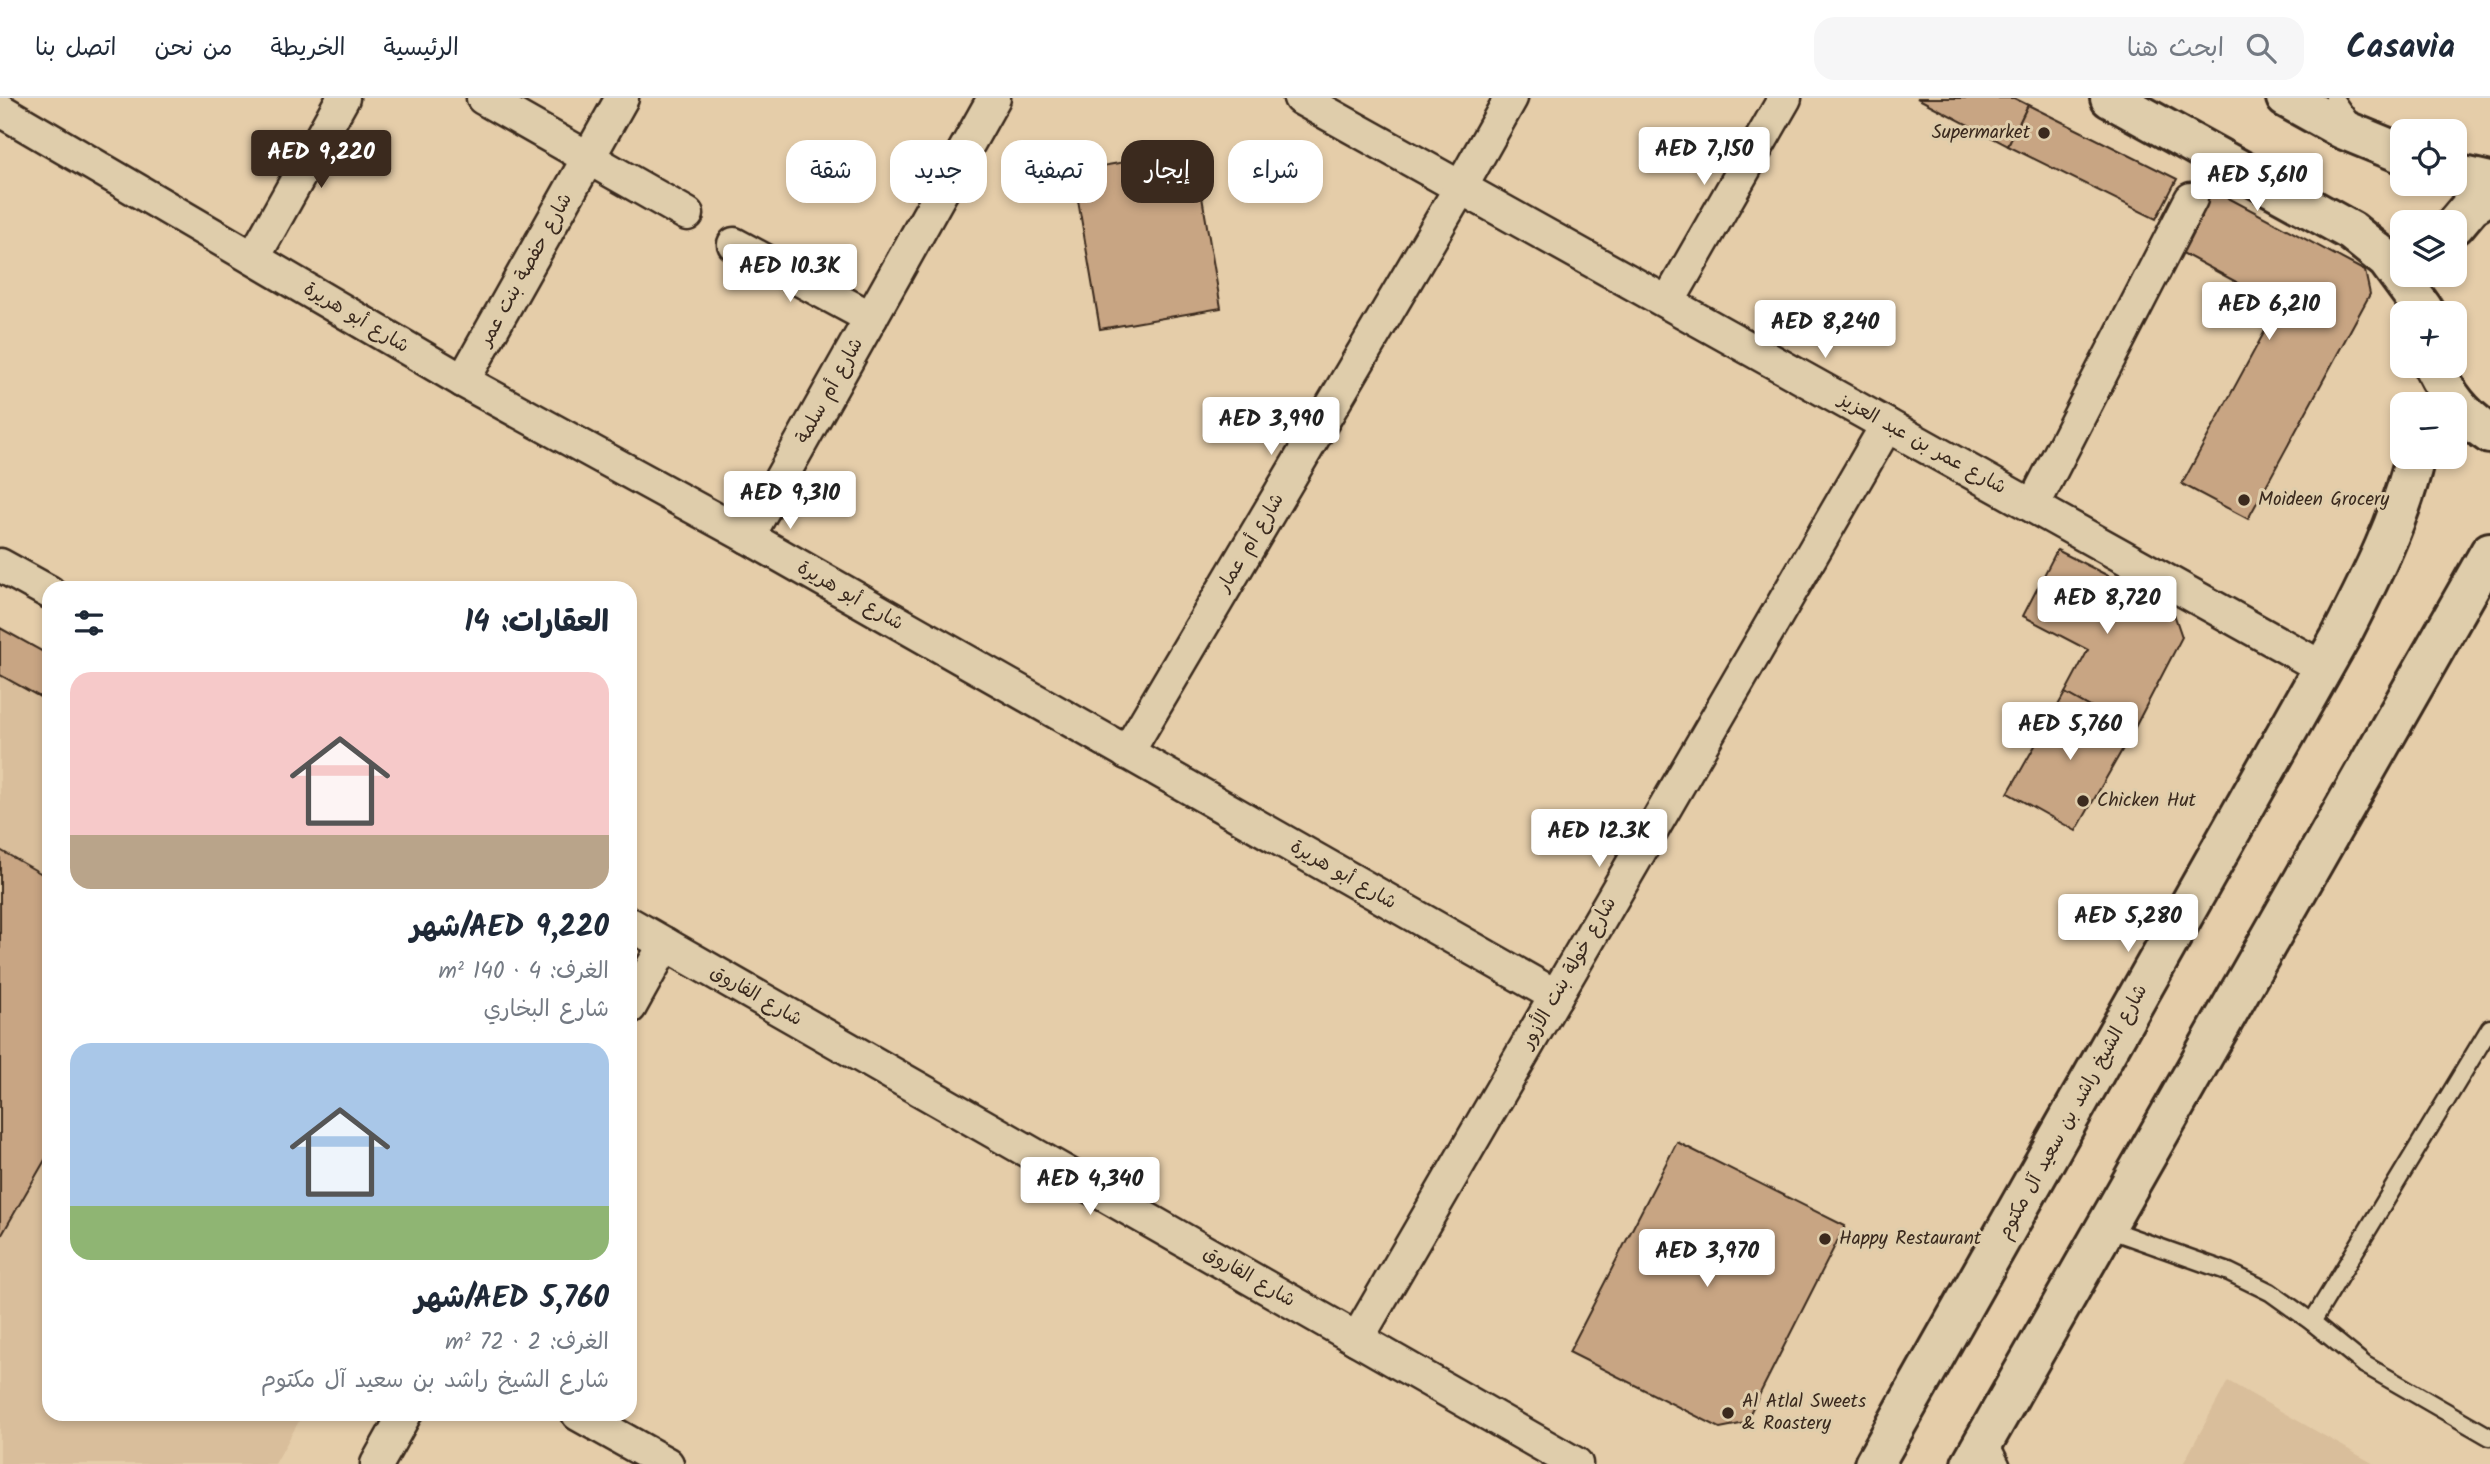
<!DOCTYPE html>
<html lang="ar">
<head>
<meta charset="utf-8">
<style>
	body { margin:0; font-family:Kalam,"Playpen Sans Arabic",sans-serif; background:#f6f6f7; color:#1f2937; direction:rtl; height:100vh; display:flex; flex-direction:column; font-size:26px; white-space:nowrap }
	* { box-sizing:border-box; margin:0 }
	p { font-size:23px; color:#747a83 }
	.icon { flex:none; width:38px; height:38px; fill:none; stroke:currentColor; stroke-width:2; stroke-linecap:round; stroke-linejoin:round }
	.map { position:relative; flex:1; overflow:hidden; direction:ltr }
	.drawer { position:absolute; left:42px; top:483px; width:595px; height:840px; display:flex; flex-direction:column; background:#fff; border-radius:21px; box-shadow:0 4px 10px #0003; direction:rtl }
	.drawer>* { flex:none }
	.hud { position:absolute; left:658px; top:42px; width:665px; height:63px; direction:rtl; display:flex; gap:14px }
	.controls { position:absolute; left:2390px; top:21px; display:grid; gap:14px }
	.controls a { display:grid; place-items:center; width:77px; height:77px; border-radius:14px; background:#fff; box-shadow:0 4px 10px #0003; font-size:35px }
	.price { position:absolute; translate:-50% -60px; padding:0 16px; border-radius:7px; background:#fff; color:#222; font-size:23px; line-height:46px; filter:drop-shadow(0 2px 4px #0008) }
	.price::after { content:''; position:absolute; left:50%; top:42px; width:21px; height:16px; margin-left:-10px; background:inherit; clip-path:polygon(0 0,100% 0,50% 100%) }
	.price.current { background:#3b2a1e; color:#fff }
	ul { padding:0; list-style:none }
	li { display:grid; align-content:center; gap:14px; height:371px; padding:0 28px }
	li span { display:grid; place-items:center; height:217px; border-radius:21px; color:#555 }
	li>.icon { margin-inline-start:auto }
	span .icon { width:126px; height:126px; fill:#fffc; stroke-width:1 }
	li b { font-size:30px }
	h2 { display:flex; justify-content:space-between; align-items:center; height:84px; padding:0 28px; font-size:30px }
	.tag { padding:0 24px; border-radius:21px; background:#fff; box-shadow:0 4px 10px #0003; font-size:24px; line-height:63px }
	.tag.current { background:#3b2a1e; color:#fff }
	header { display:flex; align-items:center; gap:42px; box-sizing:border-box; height:98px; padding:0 35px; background:#fff; border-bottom:2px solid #e0e1e3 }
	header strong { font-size:33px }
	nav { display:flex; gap:38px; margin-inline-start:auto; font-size:24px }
	.search { width:490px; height:63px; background:#f6f6f7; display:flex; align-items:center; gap:18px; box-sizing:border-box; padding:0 24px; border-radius:21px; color:#747a83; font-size:26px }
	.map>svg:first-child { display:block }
	.built { fill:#d9be9b }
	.building { fill:#c8a583; stroke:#3b2a1e; stroke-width:2 }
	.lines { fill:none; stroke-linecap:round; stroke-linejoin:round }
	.lane-casing { stroke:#3b2a1e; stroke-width:21 }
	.street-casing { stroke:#3b2a1e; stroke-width:37 }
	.secondary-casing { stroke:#3b2a1e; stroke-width:44 }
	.lane { stroke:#dfcdab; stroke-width:16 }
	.street { stroke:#dfcdab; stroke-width:32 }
	.secondary { stroke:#dfcdab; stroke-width:38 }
	.poi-dot { fill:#3b2a1e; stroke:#dfcdab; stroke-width:2.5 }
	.labels { text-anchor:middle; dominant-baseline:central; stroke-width:6; stroke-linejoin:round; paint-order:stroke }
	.poi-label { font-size:19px; fill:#3b2a1e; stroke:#dfcdab; text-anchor:start }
	.street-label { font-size:19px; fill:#3b2a1e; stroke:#dfcdab }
</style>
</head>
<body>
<header>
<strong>Casavia</strong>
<div class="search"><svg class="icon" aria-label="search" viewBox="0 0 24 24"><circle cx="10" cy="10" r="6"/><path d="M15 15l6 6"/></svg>ابحث هنا</div>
<nav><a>الرئيسية</a><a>الخريطة</a><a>من نحن</a><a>اتصل بنا</a></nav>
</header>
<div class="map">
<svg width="2490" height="1366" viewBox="0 0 2490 1366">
	<rect width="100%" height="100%" fill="#e5cda9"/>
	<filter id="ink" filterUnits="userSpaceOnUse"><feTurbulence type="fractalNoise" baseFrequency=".0143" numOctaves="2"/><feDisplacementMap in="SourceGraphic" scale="14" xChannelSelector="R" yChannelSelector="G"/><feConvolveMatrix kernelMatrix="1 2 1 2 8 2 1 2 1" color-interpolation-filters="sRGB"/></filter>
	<g filter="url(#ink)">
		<g class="built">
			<polygon points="0,549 49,576 49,1316 303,1316 275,1366 0,1366"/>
			<polygon points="2228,1283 2374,1366 2183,1366"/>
		</g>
		<g class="building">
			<polygon points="1917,0 2014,0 2028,7 2008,48"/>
			<polygon points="2028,7 2177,81 2156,121 2008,48"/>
			<polygon points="1194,52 1221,210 1100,231 1073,73"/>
			<polygon points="2208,89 2365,173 2370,196 2248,421 2182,386 2279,207 2175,151"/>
			<polygon points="2057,452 2172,510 2182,539 2133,633 2065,595 2088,552 2023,518"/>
			<polygon points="0,530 49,557 49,604 0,577"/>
			<polygon points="2065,595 2133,633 2076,733 2008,695"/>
			<polygon points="0,752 49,780 49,1055 0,1140"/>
			<polygon points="1677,1044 1845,1128 1745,1325 1720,1330 1569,1254"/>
		</g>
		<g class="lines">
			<g class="lane-casing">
				<g id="lane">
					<polyline points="2334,0 2351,24"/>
					<polyline points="2105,1130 2229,1174 2270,1194 2312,1224 2365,1267 2490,1339"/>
					<polyline points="2312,1224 2490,930"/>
					<polyline points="1988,1340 2001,1366"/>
				</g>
			</g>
			<g class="street-casing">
				<g id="street">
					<polyline points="483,0 687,116"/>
					<polyline points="1300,0 2323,570"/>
					<polyline points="0,12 463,283 748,439 1556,898"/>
					<polyline points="734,146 871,220"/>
					<polyline points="254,159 343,0"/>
					<polyline points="1668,204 1785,0"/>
					<polyline points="463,283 622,0"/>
					<polyline points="2033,408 2191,101"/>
					<polyline points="748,439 994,0"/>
					<polyline points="0,467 49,494"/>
					<polyline points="1127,655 1461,89 1511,0"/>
					<polyline points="630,826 1576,1366"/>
					<polyline points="630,909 665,846"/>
					<polyline points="1357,1241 1887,327"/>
					<polyline points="578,1316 667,1366"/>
					<polyline points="377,1366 405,1316"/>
				</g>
			</g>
			<g class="secondary-casing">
				<g id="secondary">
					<polyline points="2110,0 2351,133 2387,162 2423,211"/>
					<polyline points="2286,0 2342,31 2403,56"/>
					<polyline points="2455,76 2490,84"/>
					<polyline points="2455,127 2471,108 2490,96"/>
					<path d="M2433,268C2448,298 2461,317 2490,336"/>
					<path d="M1874,1366L2340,540C2370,481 2400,423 2415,359"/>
					<polyline points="1971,1366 2490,454"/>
				</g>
			</g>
			<use href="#lane" class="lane"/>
			<use href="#street" class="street"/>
			<use href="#secondary" class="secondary"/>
		</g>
	</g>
	<g class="poi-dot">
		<circle cx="2044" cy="35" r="7"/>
		<circle cx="2244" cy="402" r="7"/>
		<circle cx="2083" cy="703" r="7"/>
		<circle cx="1825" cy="1141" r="7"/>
		<circle cx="1728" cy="1315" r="7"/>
	</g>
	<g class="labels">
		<g class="poi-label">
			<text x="2030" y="35" text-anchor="end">Supermarket</text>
			<text x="2258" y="402">Moideen Grocery</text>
			<text x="2097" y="703">Chicken Hut</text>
			<text x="1839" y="1141">Happy Restaurant</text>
			<text x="1742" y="1304">Al Atlal Sweets<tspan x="1742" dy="22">&amp; Roastery</tspan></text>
		</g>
		<g class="street-label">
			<text transform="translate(526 172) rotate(-61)">شارع حفصة بنت عمر</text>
			<text transform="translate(356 220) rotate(31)">شارع أبو هريرة</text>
			<text transform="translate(830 293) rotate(-61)">شارع أم سلمة</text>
			<text transform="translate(1922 346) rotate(29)">شارع عمر بن عبد العزيز</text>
			<text transform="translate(1251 445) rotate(-59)">شارع أم عمار</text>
			<text transform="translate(850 498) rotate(30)">شارع أبو هريرة</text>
			<text transform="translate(1343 777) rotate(30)">شارع أبو هريرة</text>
			<text transform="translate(1569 875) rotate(-60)">شارع خولة بنت الأزور</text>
			<text transform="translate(756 898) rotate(30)">شارع الفاروق</text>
			<text transform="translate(2073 1014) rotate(-61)">شارع الشيخ راشد بن سعيد آل مكتوم</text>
			<text transform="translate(1249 1179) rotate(30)">شارع الفاروق</text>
		</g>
	</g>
</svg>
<div class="controls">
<a><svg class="icon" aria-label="locate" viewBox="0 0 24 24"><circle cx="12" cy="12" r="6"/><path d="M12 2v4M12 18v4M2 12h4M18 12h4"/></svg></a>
<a><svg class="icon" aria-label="layers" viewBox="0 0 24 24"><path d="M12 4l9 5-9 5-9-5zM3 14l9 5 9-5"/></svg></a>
<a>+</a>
<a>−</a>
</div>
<b class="price" style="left:1704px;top:89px">AED 7,150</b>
<b class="price current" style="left:321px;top:92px">AED 9,220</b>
<b class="price" style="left:2257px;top:115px">AED 5,610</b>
<b class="price" style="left:790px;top:206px">AED 10.3K</b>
<b class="price" style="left:2269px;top:244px">AED 6,210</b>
<b class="price" style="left:1825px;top:262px">AED 8,240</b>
<b class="price" style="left:1271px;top:359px">AED 3,990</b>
<b class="price" style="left:790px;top:433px">AED 9,310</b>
<b class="price" style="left:2107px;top:538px">AED 8,720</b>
<b class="price" style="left:2070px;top:664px">AED 5,760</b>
<b class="price" style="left:1599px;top:771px">AED 12.3K</b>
<b class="price" style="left:2128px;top:856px">AED 5,280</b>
<b class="price" style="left:1090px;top:1119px">AED 4,340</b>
<b class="price" style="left:1707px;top:1191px">AED 3,970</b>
<div class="hud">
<a class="tag">شراء</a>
<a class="tag current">إيجار</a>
<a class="tag">تصفية</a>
<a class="tag">جديد</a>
<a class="tag">شقة</a>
</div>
<section class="drawer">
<h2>العقارات: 14<svg class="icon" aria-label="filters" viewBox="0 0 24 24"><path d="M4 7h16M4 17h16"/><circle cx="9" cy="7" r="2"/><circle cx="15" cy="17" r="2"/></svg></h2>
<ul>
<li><span style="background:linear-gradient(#f6c9c9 75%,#b9a48a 0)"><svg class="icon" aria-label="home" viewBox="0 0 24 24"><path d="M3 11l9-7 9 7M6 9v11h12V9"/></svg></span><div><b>AED 9,220/شهر</b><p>الغرف: 4 · 140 m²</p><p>شارع البخاري</p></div></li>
<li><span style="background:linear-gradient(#a9c7e8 75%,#8fb573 0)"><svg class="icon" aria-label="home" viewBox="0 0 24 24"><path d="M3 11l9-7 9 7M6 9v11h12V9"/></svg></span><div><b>AED 5,760/شهر</b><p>الغرف: 2 · 72 m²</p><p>شارع الشيخ راشد بن سعيد آل مكتوم</p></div></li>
</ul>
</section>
</div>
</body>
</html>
